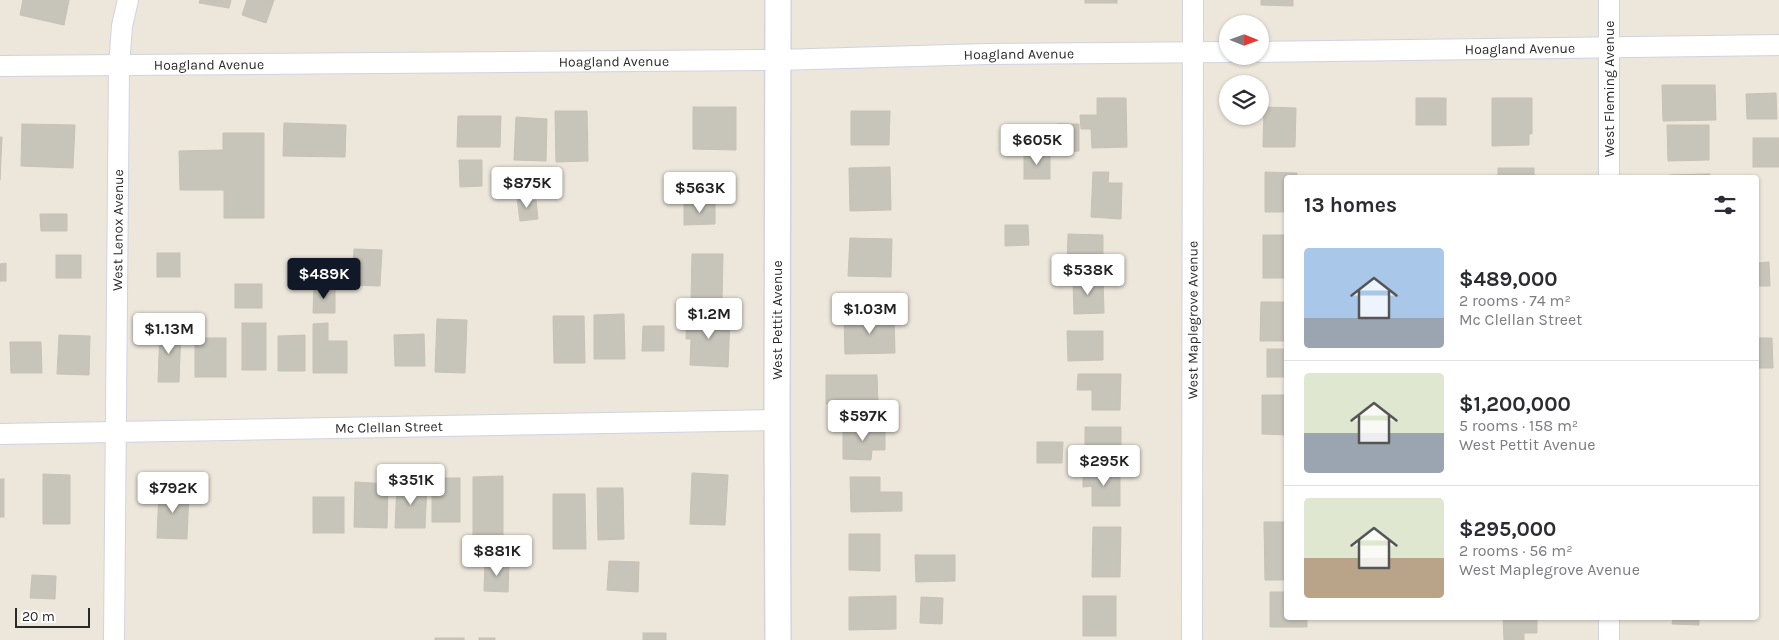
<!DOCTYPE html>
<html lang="en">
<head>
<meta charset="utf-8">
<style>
	body { margin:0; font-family:Karla,sans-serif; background:#f7f7f7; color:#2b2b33; height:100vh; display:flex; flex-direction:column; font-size:19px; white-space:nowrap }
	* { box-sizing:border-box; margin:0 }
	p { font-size:16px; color:#7c7c81 }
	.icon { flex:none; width:28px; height:28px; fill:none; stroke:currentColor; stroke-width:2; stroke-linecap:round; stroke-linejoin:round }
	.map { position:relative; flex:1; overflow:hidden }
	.side { position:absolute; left:1284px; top:175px; width:475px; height:445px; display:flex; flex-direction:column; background:#fff; border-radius:5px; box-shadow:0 1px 4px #0004 }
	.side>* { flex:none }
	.needle { width:32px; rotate:91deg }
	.controls { position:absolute; left:1219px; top:15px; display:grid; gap:10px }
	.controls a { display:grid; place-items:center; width:50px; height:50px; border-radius:50%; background:#fff; box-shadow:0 1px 4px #0004; font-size:25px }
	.scale { position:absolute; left:15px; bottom:12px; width:75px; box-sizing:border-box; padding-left:5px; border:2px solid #2a2a2a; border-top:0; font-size:14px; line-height:18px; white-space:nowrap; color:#2a2a2a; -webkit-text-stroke:4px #fff; paint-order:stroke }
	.price { position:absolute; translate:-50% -42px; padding:0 11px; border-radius:5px; background:#fff; color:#222; font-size:16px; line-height:32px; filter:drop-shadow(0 1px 2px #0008) }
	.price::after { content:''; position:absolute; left:50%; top:30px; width:15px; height:11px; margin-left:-8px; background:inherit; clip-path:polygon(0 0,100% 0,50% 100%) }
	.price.selected { background:#111827; color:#fff }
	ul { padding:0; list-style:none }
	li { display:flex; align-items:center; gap:15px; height:125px; padding:0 20px }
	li+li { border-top:1px solid #e1e1e2 }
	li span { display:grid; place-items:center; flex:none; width:140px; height:100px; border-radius:5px; color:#555 }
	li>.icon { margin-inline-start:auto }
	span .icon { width:60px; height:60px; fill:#fffc; stroke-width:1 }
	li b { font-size:21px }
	h2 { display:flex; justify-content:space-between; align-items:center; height:60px; padding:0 20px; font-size:21px }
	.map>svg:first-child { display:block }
	.building { fill:#c7c4ba; stroke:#c8c2b5 }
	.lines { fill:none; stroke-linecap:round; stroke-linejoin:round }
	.minor-casing { stroke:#d1d3e3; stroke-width:22 }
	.tertiary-casing { stroke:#d1d3e3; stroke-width:28 }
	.minor { stroke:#fff; stroke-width:20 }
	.tertiary { stroke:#fff; stroke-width:25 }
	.labels { text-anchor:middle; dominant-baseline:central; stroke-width:4; stroke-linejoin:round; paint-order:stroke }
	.street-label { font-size:14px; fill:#2a2a2a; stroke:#fff }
</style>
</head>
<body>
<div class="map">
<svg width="1779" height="640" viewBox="0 0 1779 640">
	<rect width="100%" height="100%" fill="#ece6db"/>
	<g class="building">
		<polygon points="23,0 69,0 64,25 20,15"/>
		<polygon points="200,0 231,0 229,8 199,3"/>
		<polygon points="247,0 274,0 266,23 242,15"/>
		<rect x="1085" y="0" width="32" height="3"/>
		<polygon points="1261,0 1293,0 1293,6 1261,5"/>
		<polygon points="1662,85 1715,85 1716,120 1663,121"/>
		<polygon points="1776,93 1777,119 1747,119 1746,94"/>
		<polygon points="1097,98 1126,98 1127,147 1092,148 1091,129 1081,129 1080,115 1097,115"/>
		<rect x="1416" y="98" width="30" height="27"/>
		<polygon points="1492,98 1532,98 1532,134 1529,134 1529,145 1492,146"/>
		<polygon points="693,107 736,107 736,150 693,149"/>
		<polygon points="1264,107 1296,108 1295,147 1263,147"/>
		<polygon points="555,111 587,111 588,161 556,162"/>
		<polygon points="851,111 890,111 889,145 851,145"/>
		<polygon points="458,116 501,116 500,147 457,147"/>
		<polygon points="516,117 547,119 546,161 514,160"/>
		<polygon points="284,123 346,125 345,157 283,156"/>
		<polygon points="22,124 75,125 73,168 21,166"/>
		<polygon points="1057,124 1079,124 1079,151 1058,152"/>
		<polygon points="1667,125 1709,125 1709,160 1668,161"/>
		<polygon points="223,133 264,133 264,218 224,218 224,190 180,190 179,151 223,150"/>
		<polygon points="0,137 2,137 0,180"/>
		<rect x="1753" y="138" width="26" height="29"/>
		<rect x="1024" y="154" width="26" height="25"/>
		<polygon points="459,160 482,160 482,186 460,187"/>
		<polygon points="890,167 891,210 850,211 849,168"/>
		<rect x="1498" y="168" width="36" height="10"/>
		<polygon points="1093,172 1109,172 1108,183 1122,183 1121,219 1091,217"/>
		<polygon points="1265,172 1297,173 1297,178 1286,178 1286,212 1265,212"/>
		<polygon points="1710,174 1710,178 1670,178 1670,175"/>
		<polygon points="532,197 532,201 536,200 538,219 520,221 517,198"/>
		<polygon points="715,203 715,224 684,225 684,204"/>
		<polygon points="40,214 67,214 67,231 41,231"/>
		<polygon points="1005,225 1028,225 1029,245 1005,246"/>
		<polygon points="1068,234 1103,235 1103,264 1067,264"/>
		<rect x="1263" y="235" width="23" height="43"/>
		<polygon points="850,238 892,239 891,277 848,276"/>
		<polygon points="354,249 382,250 380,286 352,285"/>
		<rect x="157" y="253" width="23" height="24"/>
		<polygon points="692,254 723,254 722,301 691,301"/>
		<rect x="56" y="255" width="25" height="23"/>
		<polygon points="1769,262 1770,286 1756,286 1756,263"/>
		<polygon points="6,263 6,281 0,281 0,264"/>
		<polygon points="1103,278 1104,313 1074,314 1073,279"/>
		<rect x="235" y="284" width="27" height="24"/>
		<polygon points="314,286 335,287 335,313 313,313"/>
		<polygon points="1261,302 1286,302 1286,341 1260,341"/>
		<polygon points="624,314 625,359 594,359 594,315"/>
		<polygon points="687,315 730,317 728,367 690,365 691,339 686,339"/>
		<polygon points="553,316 584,316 585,363 554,363"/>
		<polygon points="894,316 895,353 845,354 844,318"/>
		<polygon points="437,319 467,320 465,373 435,372"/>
		<rect x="242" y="323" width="24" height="47"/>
		<polygon points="328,323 328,341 347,341 347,373 313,373 313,324"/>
		<polygon points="643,326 664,326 664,351 642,351"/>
		<polygon points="160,327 181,328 179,382 158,382"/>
		<polygon points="1067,331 1103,331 1103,360 1068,361"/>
		<polygon points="424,334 425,366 395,366 394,335"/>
		<polygon points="59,335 90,336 89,375 57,374"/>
		<polygon points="305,335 305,371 278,371 278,336"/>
		<rect x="195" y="338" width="31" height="39"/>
		<polygon points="1756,338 1772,338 1773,368 1756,368"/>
		<polygon points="10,342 41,342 42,373 11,373"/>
		<rect x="1267" y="349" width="19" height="28"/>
		<polygon points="1078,374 1121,374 1120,410 1092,410 1092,390 1077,390"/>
		<polygon points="826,375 877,375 878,404 826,404"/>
		<polygon points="1262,395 1286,395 1286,435 1262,434"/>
		<polygon points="843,426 885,426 885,450 872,450 871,460 843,459"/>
		<rect x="1085" y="427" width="36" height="28"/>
		<polygon points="1037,442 1063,442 1062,463 1037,463"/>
		<polygon points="1083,470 1120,471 1120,506 1092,506 1092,486 1083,487"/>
		<polygon points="692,473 728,475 725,525 690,524"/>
		<polygon points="43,474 70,475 70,524 43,524"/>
		<polygon points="503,476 503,535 473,535 473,477"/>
		<polygon points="850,477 880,477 880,492 902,492 902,511 851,512"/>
		<rect x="432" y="478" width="28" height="44"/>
		<rect x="0" y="479" width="4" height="38"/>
		<polygon points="355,482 388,484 387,528 354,527"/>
		<polygon points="397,484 427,484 425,528 395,528"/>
		<polygon points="597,488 623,488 624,539 598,540"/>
		<polygon points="159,489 189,490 187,539 157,538"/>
		<polygon points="553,494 585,494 586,549 553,549"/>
		<rect x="313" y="497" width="31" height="36"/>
		<polygon points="1264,522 1286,522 1286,580 1265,580"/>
		<polygon points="1093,527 1121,527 1120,577 1092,577"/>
		<polygon points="849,534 880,534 880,571 849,570"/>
		<polygon points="915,555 955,555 955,581 916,582"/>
		<polygon points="609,561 639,562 638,592 607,590"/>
		<polygon points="485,562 509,562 508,592 484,591"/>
		<polygon points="32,575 56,576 55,599 30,598"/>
		<polygon points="1270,592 1286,592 1286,618 1307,618 1307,627 1270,627"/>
		<polygon points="896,596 896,629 849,630 849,597"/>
		<rect x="1083" y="596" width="33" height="40"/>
		<polygon points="921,597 943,598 942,624 920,623"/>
		<polygon points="1503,618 1537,618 1537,633 1524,633 1524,640 1504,640"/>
		<polygon points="1673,618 1699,618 1699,625 1672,624"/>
		<rect x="643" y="633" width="23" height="7"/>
		<rect x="435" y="638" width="29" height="2"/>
		<rect x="479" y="638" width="16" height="2"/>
	</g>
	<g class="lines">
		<g class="minor-casing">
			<g id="minor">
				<polyline points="1609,0 1609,178"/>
				<path id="s1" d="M1260,52L1779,45"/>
				<path id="s2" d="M0,66L778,60L986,54L1228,52"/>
				<path id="s3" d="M0,434L777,420"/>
				<polyline points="1609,618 1609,640"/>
				<path id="s4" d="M114,640L119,66L122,26L128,0"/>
				<path id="s5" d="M1192,640L1193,0"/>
			</g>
		</g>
		<g class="tertiary-casing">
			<polyline id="tertiary" points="778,0 777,420 778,640"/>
		</g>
		<use href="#minor" class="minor"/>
		<use href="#tertiary" class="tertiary"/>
	</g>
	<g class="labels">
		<g class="street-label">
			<text stroke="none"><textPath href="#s1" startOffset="260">Hoagland Avenue</textPath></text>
			<text stroke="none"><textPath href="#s2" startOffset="1019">Hoagland Avenue</textPath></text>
			<text stroke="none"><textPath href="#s2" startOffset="614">Hoagland Avenue</textPath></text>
			<text stroke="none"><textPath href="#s2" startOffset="209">Hoagland Avenue</textPath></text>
			<text transform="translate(1609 89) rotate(-90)">West Fleming Avenue</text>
			<text stroke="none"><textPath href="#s4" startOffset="410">West Lenox Avenue</textPath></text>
			<text transform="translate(777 320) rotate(-90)">West Pettit Avenue</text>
			<text stroke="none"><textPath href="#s5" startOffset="320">West Maplegrove Avenue</textPath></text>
			<text stroke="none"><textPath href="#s3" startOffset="389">Mc Clellan Street</textPath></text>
		</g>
	</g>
</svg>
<div class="controls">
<a><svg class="needle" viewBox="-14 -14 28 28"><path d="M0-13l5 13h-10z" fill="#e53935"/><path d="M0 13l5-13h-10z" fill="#7c7c81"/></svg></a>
<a><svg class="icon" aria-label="layers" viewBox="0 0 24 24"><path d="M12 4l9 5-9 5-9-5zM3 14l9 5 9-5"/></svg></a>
</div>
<div class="scale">20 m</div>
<b class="price" style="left:1037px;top:166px">$605K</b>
<b class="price" style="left:527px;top:209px">$875K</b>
<b class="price" style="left:700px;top:214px">$563K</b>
<b class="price" style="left:1088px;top:296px">$538K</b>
<b class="price selected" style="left:324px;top:300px">$489K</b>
<b class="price" style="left:870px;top:335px">$1.03M</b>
<b class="price" style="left:709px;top:340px">$1.2M</b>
<b class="price" style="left:169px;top:355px">$1.13M</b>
<b class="price" style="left:863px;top:442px">$597K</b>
<b class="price" style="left:1104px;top:487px">$295K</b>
<b class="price" style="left:411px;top:506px">$351K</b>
<b class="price" style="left:173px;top:514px">$792K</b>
<b class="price" style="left:497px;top:577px">$881K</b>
<section class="side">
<h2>13 homes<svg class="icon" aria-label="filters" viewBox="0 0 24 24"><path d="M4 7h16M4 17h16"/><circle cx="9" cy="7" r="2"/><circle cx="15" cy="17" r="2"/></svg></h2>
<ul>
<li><span style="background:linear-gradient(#a9c7e8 70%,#9aa5b1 0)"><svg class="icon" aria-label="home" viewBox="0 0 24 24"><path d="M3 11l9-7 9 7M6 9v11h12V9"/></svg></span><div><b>$489,000</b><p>2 rooms · 74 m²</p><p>Mc Clellan Street</p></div></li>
<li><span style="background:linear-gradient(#dfe7d0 60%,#9aa5b1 0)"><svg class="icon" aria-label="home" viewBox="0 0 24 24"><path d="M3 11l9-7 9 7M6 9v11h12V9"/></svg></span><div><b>$1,200,000</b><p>5 rooms · 158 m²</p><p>West Pettit Avenue</p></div></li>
<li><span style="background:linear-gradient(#dfe7d0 60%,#b9a48a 0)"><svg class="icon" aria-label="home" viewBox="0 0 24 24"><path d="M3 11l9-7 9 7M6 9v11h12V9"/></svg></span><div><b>$295,000</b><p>2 rooms · 56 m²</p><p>West Maplegrove Avenue</p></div></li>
</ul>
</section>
</div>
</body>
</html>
